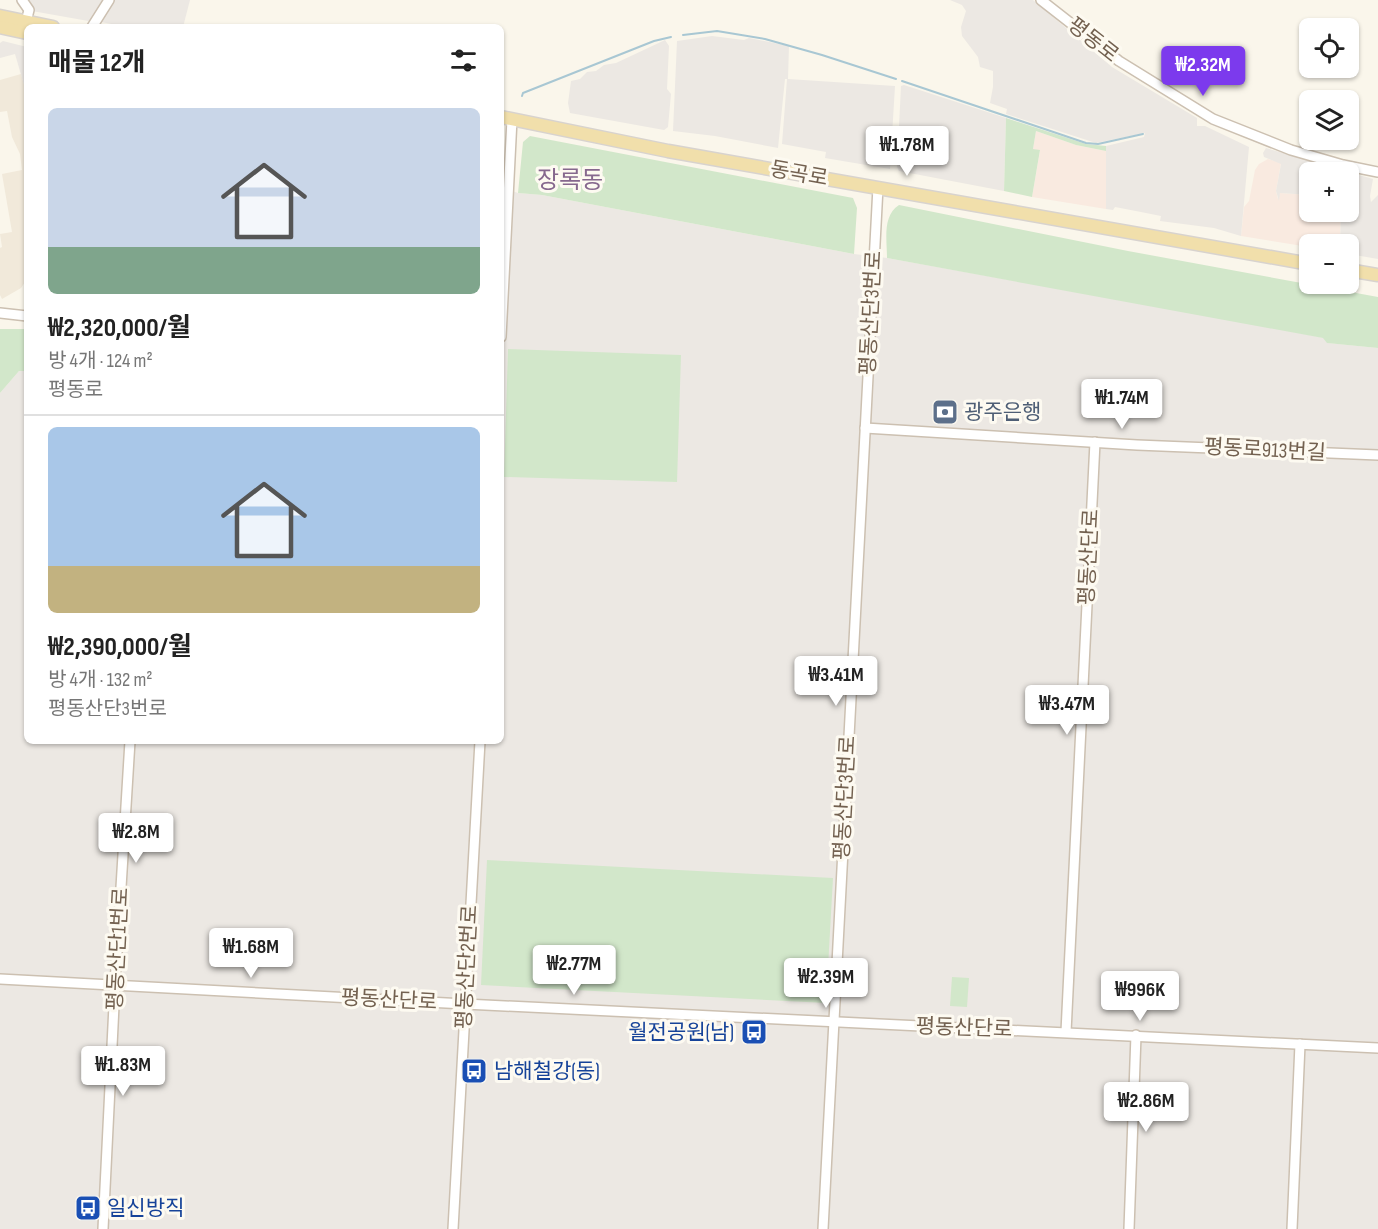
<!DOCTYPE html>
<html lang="ko">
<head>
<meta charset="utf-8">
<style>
	body { margin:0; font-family:"Sofia Sans Condensed","Noto Sans KR",sans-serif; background:#f6f6f6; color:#222; height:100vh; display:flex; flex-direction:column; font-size:22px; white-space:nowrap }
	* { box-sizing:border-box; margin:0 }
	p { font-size:20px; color:#767676 }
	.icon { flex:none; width:33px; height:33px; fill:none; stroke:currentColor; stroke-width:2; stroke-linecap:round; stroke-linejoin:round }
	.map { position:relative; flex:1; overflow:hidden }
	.side { position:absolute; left:24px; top:24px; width:480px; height:720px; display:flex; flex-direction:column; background:#fff; border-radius:9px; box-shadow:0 2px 4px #0004 }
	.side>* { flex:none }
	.buttons { position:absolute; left:1299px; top:18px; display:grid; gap:12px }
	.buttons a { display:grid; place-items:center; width:60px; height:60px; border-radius:9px; background:#fff; box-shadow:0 2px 4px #0004; font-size:30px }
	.price { position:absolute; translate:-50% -51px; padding:0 14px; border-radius:6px; background:#fff; color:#222; font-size:20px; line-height:39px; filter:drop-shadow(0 2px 3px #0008) }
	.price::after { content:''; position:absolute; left:50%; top:36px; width:18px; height:14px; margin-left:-9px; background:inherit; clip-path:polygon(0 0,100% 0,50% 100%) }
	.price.active { background:#7c3aed; color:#fff }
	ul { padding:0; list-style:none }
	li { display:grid; align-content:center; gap:12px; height:318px; padding:0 24px }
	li+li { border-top:2px solid #e0e0e0 }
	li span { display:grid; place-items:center; height:186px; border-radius:9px; color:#555 }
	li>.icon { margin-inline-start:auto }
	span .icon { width:108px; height:108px; fill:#fffc; stroke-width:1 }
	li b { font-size:26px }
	h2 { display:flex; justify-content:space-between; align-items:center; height:72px; padding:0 24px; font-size:26px }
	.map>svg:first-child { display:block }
	.residential { fill:#f1e9da }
	.commercial { fill:#f9eae0 }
	.industrial { fill:#ece8e3 }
	.green { fill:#d2e7ca }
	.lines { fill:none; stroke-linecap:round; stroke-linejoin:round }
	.stream { stroke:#a8c7d3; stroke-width:2 }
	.minor-casing { stroke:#ccc0b1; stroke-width:12 }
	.major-casing { stroke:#d8d3ce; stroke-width:15 }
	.minor { stroke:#fff; stroke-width:9 }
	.major { stroke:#f1dfab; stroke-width:12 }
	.labels { text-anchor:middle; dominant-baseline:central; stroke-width:6; stroke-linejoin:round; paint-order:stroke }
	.street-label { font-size:21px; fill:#736150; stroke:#fdfaf1 }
	.service-label { font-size:21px; fill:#4e5e75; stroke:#fdfaf1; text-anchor:start }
	.transit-label { font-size:21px; fill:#164399; stroke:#fdfaf1; text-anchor:start }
	.quarter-label { font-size:24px; fill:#86688e; stroke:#fdfaf1 }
</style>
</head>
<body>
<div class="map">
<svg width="1378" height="1229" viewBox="0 0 1378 1229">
	<rect width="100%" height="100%" fill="#faf6eb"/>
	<polygon class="residential" points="21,74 24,84 27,84 27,279 21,288 2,299 0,295 0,248 2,247 0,234 12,232 2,174 22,170 20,154 12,137 7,111 0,112 0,80"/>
	<g class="commercial">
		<polygon points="1036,131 1076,145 1106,151 1106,209 1032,197 1040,151 1033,149"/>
		<polygon points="1268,159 1281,163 1276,191 1278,199 1280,193 1308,195 1306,211 1310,222 1311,212 1341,212 1340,244 1310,244 1309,247 1241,236 1244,207 1249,201 1255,170 1259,164"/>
	</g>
	<g class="industrial">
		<polygon points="28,0 106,0 94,22 32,11 32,5"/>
		<polygon points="113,0 190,0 183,27 127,27 101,22"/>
		<polygon points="950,0 1033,0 1112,67 1197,118 1197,126 1205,126 1249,147 1241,236 1214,228 1160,221 1161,216 1141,212 1115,207 1113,210 1106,209 1106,146 1144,137 1145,133 1096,143 1006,114 1007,109 990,103 993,87 993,71 980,67 978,57 962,36 961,27 966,11 962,5"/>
		<polygon points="712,36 744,40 749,38 789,46 788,79 895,86 890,169 825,158 826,152 782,144 787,79 785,79 778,148 715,136 673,131 677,41"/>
		<polygon points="665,40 669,46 667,89 671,94 668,127 664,130 570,113 568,103 571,81 580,79 587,72 596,71 604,65 616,63"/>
		<polygon points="3,41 27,47 27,84 24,85 15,54 0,58 0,43"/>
		<polygon points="904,85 1006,118 1004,191 899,171 897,167 901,86"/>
		<polygon points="1266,148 1373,179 1370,196 1371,202 1378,195 1378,259 1349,254 1348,244 1340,244 1341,212 1348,212 1348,172 1310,172 1309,195 1280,193 1279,201 1276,191 1281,164 1264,157 1263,153"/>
		<polygon points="501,187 518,193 542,195 854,254 887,258 1251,323 1324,338 1328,343 1378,348 1378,1229 0,1229 0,393 19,371 27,371 27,741 501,741"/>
	</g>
	<g class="green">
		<polygon points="1006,118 1086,144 1106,146 1106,151 1076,145 1036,131 1033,149 1040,150 1032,197 1004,191"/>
		<polygon points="530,136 853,198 857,208 854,254 542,195 518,193 523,142"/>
		<path d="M899,205L1128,251L1378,297V348L1327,343L1323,338L887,258C887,240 882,216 899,205Z"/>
		<polygon points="0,329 27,329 27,371 19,371 0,393"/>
		<polygon points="508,349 681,355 677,482 504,477"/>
		<polygon points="487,860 833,878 826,1003 481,985"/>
		<polygon points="952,977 969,978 967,1007 950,1006"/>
	</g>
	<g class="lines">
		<g class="stream">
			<polyline points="683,35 717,31 765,39 822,55 896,79"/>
			<polyline points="902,81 1086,143 1098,144 1143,134"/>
			<polyline points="522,96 523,93 654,41 671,37"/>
		</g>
		<g class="minor-casing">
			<g id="minor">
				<polyline points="22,0 29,10 26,22"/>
				<polyline points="1041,0 1119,61 1213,119 1291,150 1343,165 1378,172"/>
				<polyline points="92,27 109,0"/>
				<polyline points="0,313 27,316"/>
				<polyline points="501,337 512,119"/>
				<polyline points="865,428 1137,445 1378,455"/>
				<polyline points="0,979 465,1004 1378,1048"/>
				<polyline points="1066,1032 1095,442"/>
				<polyline points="103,1229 115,985 130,741"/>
				<polyline points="453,1229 480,741"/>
				<polyline points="823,1229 878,187"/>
				<polyline points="1129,1229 1136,1035"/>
				<polyline points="1292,1229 1300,1044"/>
			</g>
		</g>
		<g class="major-casing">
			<g id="major">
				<polyline points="0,16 53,27"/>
				<polyline points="0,27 27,33"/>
				<polyline points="501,117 668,151 1310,264"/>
				<polyline points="1348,270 1378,275"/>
			</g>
		</g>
		<use href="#minor" class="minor"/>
		<use href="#major" class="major"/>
	</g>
	<defs>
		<g id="bank-square" transform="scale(1.35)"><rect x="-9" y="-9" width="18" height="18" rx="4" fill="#5c6f8a" stroke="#fdfaf1"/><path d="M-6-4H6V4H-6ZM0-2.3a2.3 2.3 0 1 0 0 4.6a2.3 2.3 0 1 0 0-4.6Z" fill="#fff"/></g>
		<g id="bus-square" transform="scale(1.35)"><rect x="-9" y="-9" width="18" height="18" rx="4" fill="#1a4fb4" stroke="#fdfaf1"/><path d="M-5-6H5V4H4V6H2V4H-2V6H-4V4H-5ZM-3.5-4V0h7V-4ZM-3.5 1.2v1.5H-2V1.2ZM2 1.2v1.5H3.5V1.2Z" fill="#fff"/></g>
	</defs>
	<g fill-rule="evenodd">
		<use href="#bank-square" x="945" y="412"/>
		<use href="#bus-square" x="754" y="1032"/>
		<use href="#bus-square" x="474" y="1071"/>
		<use href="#bus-square" x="88" y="1208"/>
	</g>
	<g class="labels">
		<g class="street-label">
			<text transform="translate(1093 40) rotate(38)">평동로</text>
			<text transform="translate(799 174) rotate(10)">동곡로</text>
			<text transform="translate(871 313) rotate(-87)">평동산단3번로</text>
			<text transform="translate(1265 450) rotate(3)">평동로913번길</text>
			<text transform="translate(1089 557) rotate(-87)">평동산단로</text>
			<text transform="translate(845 798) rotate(-87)">평동산단3번로</text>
			<text transform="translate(118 949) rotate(-87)">평동산단1번로</text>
			<text transform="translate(467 967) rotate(-87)">평동산단2번로</text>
			<text transform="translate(389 1000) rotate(3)">평동산단로</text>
			<text transform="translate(964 1028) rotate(2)">평동산단로</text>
		</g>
		<g class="service-label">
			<text x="964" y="412">광주은행</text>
		</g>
		<g class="transit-label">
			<text x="734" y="1032" text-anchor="end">월전공원(남)</text>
			<text x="494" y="1071">남해철강(동)</text>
			<text x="107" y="1208">일신방직</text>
		</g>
		<g class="quarter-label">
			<text x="570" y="180">장록동</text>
		</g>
	</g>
</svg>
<div class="buttons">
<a><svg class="icon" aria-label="locate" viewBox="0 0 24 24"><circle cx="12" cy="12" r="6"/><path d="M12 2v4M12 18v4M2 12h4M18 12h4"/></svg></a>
<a><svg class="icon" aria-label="layers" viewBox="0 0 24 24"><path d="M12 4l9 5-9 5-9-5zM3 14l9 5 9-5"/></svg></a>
<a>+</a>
<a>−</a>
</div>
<b class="price active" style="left:1203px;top:97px">₩2.32M</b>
<b class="price" style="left:907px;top:177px">₩1.78M</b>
<b class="price" style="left:1122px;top:430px">₩1.74M</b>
<b class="price" style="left:836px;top:707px">₩3.41M</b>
<b class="price" style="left:1067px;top:736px">₩3.47M</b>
<b class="price" style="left:136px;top:864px">₩2.8M</b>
<b class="price" style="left:251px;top:979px">₩1.68M</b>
<b class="price" style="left:574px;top:996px">₩2.77M</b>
<b class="price" style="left:826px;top:1009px">₩2.39M</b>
<b class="price" style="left:1140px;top:1022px">₩996K</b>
<b class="price" style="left:123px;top:1097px">₩1.83M</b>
<b class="price" style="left:1146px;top:1133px">₩2.86M</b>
<section class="side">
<h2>매물 12개<svg class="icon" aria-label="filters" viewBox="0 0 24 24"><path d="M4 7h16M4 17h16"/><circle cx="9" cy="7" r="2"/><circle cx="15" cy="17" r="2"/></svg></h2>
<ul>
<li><span style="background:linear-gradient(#c9d6e8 75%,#7fa58c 0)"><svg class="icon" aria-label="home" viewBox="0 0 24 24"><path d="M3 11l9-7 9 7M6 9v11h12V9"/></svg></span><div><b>₩2,320,000/월</b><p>방 4개 · 124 m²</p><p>평동로</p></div></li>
<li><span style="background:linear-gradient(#a9c7e8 75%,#c2b280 0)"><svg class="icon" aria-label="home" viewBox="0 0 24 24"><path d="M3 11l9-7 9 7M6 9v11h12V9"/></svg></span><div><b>₩2,390,000/월</b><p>방 4개 · 132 m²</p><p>평동산단3번로</p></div></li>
</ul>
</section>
</div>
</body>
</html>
